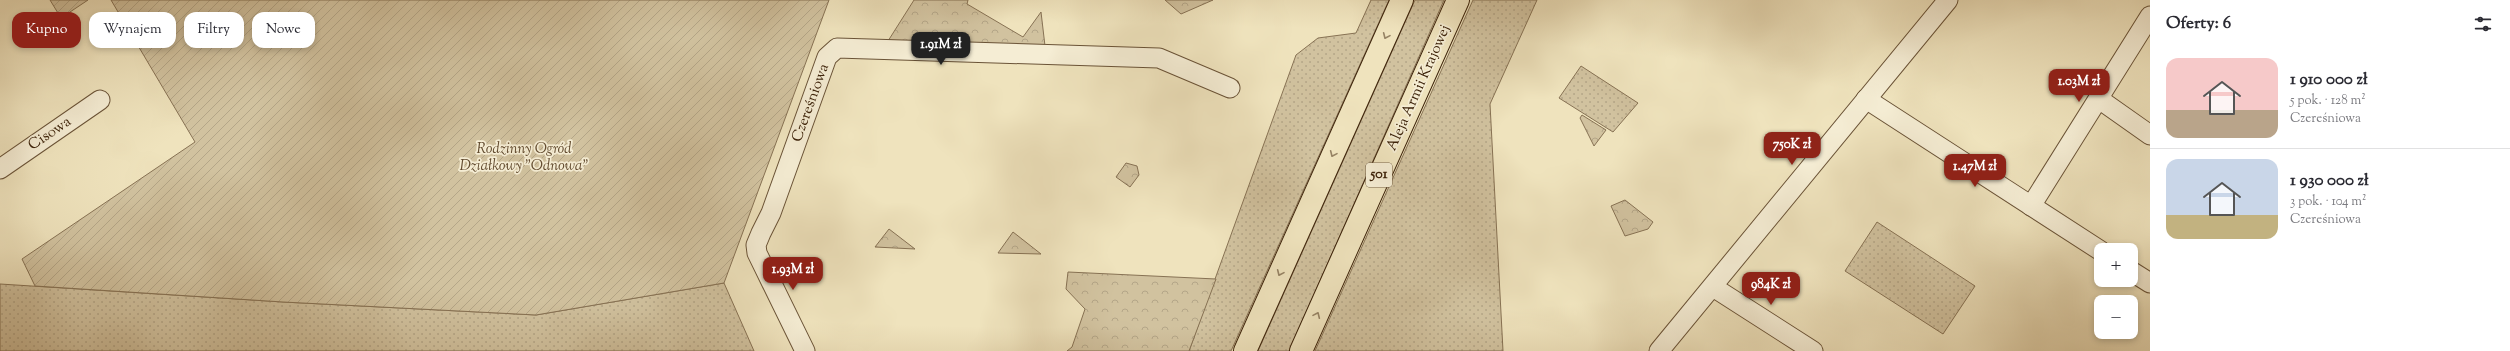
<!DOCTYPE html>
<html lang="pl">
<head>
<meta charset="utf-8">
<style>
	body { margin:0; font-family:"Sorts Mill Goudy",serif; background:#f2f2f3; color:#2b2b33; height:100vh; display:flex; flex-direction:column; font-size:15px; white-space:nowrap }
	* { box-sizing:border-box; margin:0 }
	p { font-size:13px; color:#7c7c81 }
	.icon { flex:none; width:22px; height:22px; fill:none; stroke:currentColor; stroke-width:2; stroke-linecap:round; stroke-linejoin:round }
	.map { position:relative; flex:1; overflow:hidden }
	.side { display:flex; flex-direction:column; background:#fff; width:360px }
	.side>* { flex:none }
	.banner { position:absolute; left:12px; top:12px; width:380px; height:36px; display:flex; gap:8px }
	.buttons { position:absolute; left:2094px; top:243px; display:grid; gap:8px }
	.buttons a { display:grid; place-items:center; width:44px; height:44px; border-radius:8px; background:#fff; box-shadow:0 2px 6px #0003; font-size:20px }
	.price { position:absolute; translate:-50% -34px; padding:0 9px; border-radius:8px; background:#8f2418; color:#fff; font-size:13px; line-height:26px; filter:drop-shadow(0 1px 2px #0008) }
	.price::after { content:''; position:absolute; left:50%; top:24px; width:12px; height:9px; margin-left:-6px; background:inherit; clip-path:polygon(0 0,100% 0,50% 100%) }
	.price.selected { background:#222; color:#fff }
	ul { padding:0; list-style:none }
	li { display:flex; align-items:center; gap:12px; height:100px; padding:0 16px }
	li+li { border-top:1px solid #e1e1e2 }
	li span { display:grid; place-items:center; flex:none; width:112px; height:80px; border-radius:12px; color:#555 }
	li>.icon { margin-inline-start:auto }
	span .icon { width:48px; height:48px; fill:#fffc; stroke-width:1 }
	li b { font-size:17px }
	h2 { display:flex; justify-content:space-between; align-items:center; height:48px; padding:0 16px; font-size:17px }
	.tag { padding:0 14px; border-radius:12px; background:#fff; box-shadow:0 2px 6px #0003; font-size:14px; line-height:36px }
	.tag.selected { background:#8f2418; color:#fff }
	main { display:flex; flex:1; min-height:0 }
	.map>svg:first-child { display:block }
	.grass { fill:url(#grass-dots); stroke:#877254 }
	.forest { fill:url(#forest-crowns); stroke:#877254 }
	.garden { fill:url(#garden-furrows); stroke:#877254 }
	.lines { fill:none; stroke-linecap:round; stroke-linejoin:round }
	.street-casing { stroke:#6a5337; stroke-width:21 }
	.primary-casing { stroke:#3d230a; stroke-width:24 }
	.street { stroke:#f5edd4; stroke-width:19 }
	.primary { stroke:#efe3bd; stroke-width:22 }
	.oneway { stroke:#968364 }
	.labels { text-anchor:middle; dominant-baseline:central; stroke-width:3.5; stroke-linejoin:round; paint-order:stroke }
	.shield { fill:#f5edd4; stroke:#746047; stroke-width:1 }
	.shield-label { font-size:14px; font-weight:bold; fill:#3d230a }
	.street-label { font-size:15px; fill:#3d230a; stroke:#f5edd4 }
	.park-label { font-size:15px; font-style:italic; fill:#624b2f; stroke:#f5edd4 }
</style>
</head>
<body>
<main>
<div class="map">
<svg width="2150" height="351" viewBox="0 0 2150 351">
	<defs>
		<pattern id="grass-dots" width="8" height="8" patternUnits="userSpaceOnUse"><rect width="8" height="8" fill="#d1c29f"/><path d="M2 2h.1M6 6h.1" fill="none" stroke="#b4a688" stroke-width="1.8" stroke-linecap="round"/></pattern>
		<pattern id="forest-crowns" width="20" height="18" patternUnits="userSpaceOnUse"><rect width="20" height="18" fill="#d1c29f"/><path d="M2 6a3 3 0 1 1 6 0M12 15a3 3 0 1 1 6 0" fill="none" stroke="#b4a688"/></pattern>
		<pattern id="garden-furrows" width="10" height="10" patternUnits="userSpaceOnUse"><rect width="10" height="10" fill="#d1c29f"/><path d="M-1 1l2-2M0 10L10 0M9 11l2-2" fill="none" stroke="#b4a688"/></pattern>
	</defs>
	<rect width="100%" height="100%" fill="#efe3bd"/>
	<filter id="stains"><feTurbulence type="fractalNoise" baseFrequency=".005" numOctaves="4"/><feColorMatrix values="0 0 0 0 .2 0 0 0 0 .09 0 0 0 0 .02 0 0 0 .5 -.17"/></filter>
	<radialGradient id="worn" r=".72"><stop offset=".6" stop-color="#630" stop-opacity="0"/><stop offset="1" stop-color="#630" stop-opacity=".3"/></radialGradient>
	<g class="grass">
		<polygon points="1371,0 1389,0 1231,351 1189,351 1296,55 1318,38 1356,33"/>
		<polygon points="1415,0 1444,0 1289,351 1258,351"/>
		<polygon points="1473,0 1537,0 1490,104 1503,351 1315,351"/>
		<polygon points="1581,66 1638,103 1613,132 1559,98"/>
		<polygon points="1877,222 1975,286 1943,334 1845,271"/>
		<polygon points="724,283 754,351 0,351 0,284 283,302 536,315"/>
	</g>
	<g class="forest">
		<polygon points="914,0 968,0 967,4 1023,37 1041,12 1045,46 888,41"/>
		<polygon points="1165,0 1213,0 1181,14"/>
		<polygon points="1582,115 1606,130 1594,146 1580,118"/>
		<polygon points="1126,163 1137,166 1139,175 1130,187 1116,177"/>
		<polygon points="1625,200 1653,222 1648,229 1625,236 1611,206"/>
		<polygon points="889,229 915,249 875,247"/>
		<polygon points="1013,232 1041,254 998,253"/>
		<polygon points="1068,272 1216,279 1189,351 1067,351 1072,347 1085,309 1066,289"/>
	</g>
	<g class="garden">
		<polygon points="50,0 88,0 61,18"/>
		<polygon points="111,0 829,0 724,283 536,315 283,302 35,286 22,259 195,142"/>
	</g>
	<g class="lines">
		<g class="street-casing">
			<g id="street">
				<polyline points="1866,99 2101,251"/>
				<polyline points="2099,99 2150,135"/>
				<polyline points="0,169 100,100"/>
				<polyline points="2031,206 2150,16"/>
				<polyline points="2131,271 2150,283"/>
				<polyline points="1713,287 1813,351"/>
				<polyline points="805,351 757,253 756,245 761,233 771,213 827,57 837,48 1159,58 1230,88"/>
				<polyline points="1659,351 1948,0"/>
			</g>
		</g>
		<g class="primary-casing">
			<g id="primary">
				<polyline points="1245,351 1402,0"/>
				<polyline points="1301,351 1458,0"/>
			</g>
		</g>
		<use href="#street" class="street"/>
		<use href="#primary" class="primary"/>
	</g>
	<defs><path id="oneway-chevron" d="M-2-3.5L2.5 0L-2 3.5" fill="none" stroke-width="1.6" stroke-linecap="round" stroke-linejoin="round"/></defs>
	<g class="oneway">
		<use href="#oneway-chevron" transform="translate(1386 36) rotate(114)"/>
		<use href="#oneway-chevron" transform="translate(1333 154) rotate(114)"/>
		<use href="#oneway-chevron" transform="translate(1280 273) rotate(114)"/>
		<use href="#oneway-chevron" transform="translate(1317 315) rotate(-66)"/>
	</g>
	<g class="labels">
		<rect class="shield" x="1366" y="163" width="26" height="24" rx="3"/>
		<g class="shield-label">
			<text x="1379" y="175">501</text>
		</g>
		<g class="street-label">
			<text transform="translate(1419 88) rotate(-66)">Aleja Armii Krajowej</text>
			<text transform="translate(811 103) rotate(-70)">Czereśniowa</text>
			<text transform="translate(50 134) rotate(-34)">Cisowa</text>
		</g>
		<g class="park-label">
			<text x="524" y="149">Rodzinny Ogród<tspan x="524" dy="17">Działkowy "Odnowa"</tspan></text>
		</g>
	</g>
	<rect width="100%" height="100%" filter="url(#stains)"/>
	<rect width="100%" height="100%" fill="url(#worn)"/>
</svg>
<div class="buttons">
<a>+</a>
<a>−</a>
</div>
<b class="price selected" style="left:941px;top:66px">1.91M zł</b>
<b class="price" style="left:2079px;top:103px">1.03M zł</b>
<b class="price" style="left:1792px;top:166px">750K zł</b>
<b class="price" style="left:1975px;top:188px">1.47M zł</b>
<b class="price" style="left:793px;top:291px">1.93M zł</b>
<b class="price" style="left:1771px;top:306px">984K zł</b>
<div class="banner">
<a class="tag selected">Kupno</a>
<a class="tag">Wynajem</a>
<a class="tag">Filtry</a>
<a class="tag">Nowe</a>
</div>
</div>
<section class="side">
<h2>Oferty: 6<svg class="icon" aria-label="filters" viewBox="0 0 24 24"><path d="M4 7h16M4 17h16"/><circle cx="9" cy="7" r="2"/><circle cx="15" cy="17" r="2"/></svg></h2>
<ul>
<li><span style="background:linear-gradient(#f6c9c9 65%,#b9a48a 0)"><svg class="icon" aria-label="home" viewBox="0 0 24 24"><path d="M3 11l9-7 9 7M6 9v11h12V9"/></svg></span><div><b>1 910 000 zł</b><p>5 pok. · 128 m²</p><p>Czereśniowa</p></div></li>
<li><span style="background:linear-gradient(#c9d6e8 70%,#c2b280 0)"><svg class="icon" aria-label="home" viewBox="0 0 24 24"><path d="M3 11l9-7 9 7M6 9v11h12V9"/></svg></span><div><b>1 930 000 zł</b><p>3 pok. · 104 m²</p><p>Czereśniowa</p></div></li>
</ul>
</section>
</main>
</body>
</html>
